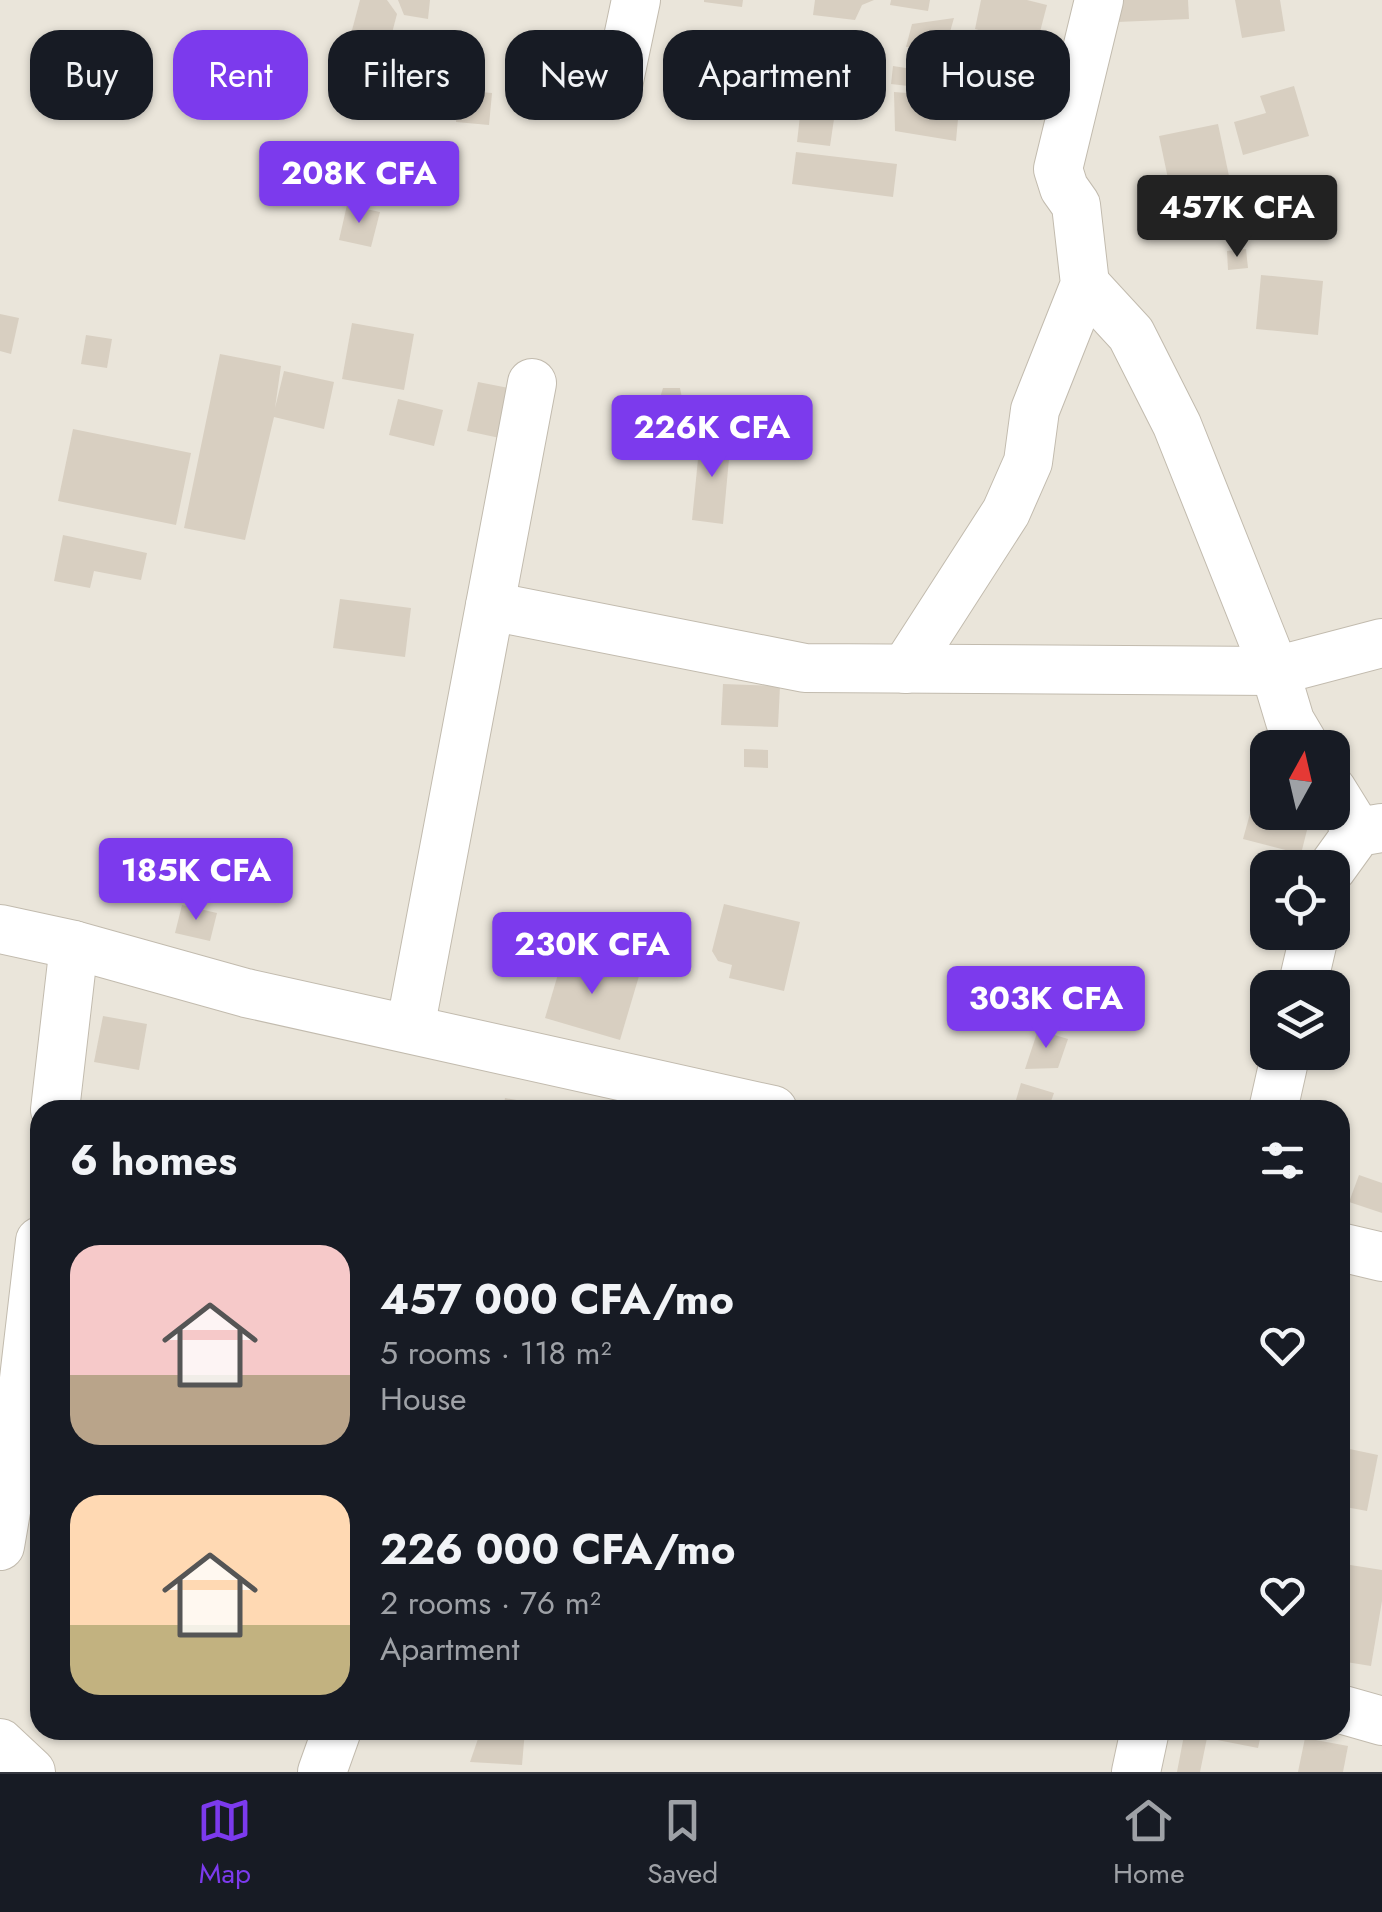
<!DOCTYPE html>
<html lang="en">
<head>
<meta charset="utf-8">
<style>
	body { margin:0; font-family:Jost,sans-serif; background:#20242c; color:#f1f3f6; height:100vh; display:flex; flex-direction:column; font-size:38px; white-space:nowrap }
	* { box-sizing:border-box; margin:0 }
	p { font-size:32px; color:#9ea1a6 }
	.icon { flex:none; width:55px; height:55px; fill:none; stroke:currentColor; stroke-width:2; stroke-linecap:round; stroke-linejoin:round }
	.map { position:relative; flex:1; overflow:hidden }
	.drawer { position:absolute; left:30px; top:1100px; width:1320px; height:640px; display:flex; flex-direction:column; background:#171b24; border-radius:30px; box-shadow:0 2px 8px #0004 }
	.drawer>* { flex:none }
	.banner { position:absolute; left:30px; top:30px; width:1322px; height:90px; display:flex; gap:20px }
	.needle { width:65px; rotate:8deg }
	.tools { position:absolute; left:1250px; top:730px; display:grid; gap:20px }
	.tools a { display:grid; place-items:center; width:100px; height:100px; border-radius:20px; background:#171b24; box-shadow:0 2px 8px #0004; font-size:50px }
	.price { position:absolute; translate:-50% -85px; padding:0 22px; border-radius:10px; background:#7c3aed; color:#fff; font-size:32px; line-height:65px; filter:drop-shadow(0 2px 5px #0008) }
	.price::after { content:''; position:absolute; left:50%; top:60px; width:30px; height:22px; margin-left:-15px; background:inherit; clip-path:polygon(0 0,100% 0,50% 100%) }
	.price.selected { background:#222; color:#fff }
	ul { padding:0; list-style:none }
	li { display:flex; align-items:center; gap:30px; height:250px; padding:0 40px }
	li span { display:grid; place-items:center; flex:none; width:280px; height:200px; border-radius:30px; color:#555 }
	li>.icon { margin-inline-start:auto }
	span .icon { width:120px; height:120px; fill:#fffc; stroke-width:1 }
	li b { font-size:42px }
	h2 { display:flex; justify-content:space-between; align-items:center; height:120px; padding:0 40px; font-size:42px }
	.chip { padding:0 35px; border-radius:30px; background:#171b24; box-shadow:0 2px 8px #0004; font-size:35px; line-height:90px }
	.chip.selected { background:#7c3aed; color:#fff }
	.menu { display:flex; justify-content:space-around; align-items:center; height:140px; border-top:2px solid #363941; background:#171b24; font-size:28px; color:#9ea1a6 }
	.menu a { display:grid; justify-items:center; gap:5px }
	.menu .selected { color:#7c3aed }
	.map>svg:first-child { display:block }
	.residential { fill:#eae5da; fill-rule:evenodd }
	.building { fill:#d8cfc1 }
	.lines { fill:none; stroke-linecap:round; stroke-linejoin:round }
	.minor-casing { stroke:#c2bbae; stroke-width:50 }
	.minor { stroke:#fff; stroke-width:48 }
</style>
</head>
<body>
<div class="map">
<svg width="1382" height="1772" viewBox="0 0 1382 1772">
	<rect width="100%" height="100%" fill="#f6f3ec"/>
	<path class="residential" d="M0,0H1382V1772H0ZM1268,748H1332V812H1268ZM1268,868H1332V932H1268ZM1268,988H1332V1052H1268ZM40,1110H1340V1730H40Z"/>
	<g class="building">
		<polygon points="360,0 387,0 397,14 381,75 343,64"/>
		<polygon points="398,0 430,0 428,19 404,15"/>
		<polygon points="704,0 743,0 742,7 704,2"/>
		<polygon points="815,0 874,0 862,5 855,20 813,15"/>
		<polygon points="891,0 930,0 928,11 890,5"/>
		<polygon points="981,0 1027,0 1047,5 1036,47 975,29"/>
		<polygon points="1117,0 1188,0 1189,19 1117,22"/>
		<polygon points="1235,0 1280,0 1285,31 1242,38"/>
		<polygon points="954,18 946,46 906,47 912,24"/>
		<polygon points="806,64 848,70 838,86 856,88 854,115 834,119 830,146 797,142"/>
		<polygon points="893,66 919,70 917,87 891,84"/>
		<polygon points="1294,86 1309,136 1243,155 1234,122 1266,113 1260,96"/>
		<polygon points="459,90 492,93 489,125 456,122"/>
		<polygon points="894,92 960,97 956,141 895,131"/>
		<polygon points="1218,124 1229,176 1170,188 1159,136"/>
		<polygon points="796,152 897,164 893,197 792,184"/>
		<polygon points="347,205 380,212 371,247 339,240"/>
		<polygon points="1246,249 1248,268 1228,270 1227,251"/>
		<polygon points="1261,275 1323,281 1318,335 1256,329"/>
		<polygon points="0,314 19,318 11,354 0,351"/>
		<polygon points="352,323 414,334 404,390 342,379"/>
		<polygon points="86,335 112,339 107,368 81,364"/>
		<polygon points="220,354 281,366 275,408 284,371 334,382 324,429 274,417 245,540 184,528"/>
		<polygon points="478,382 519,390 509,440 467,431"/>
		<polygon points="663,388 680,388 684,408 657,407"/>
		<polygon points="398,399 443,410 434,446 389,435"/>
		<polygon points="73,429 191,453 176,525 58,501"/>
		<polygon points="731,437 723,524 692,520 700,439"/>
		<polygon points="63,535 147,553 141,580 94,571 90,588 54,581"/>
		<polygon points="340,599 411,608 405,657 333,648"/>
		<polygon points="723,684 780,686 778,727 721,725"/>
		<polygon points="744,749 768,750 768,768 744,767"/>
		<polygon points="1251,810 1308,826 1301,854 1243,839"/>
		<polygon points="724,904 800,922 784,991 729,978 732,965 718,961 712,951"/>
		<polygon points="182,905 217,913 210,941 175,933"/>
		<polygon points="564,954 639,976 620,1040 545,1018"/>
		<polygon points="103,1016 147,1024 139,1070 94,1062"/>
		<polygon points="1038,1030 1068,1039 1058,1068 1025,1069"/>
		<polygon points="1021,1083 1054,1093 1048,1110 1013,1110"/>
		<polygon points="505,1098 562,1108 561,1110 503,1110"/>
		<polygon points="1359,1175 1382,1183 1382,1213 1349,1202"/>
		<polygon points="1340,1447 1378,1455 1367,1511 1340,1506"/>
		<polygon points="1344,1564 1382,1570 1382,1601 1371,1666 1340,1661 1340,1585"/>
		<polygon points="481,1730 525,1730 522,1765 470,1762"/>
		<polygon points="1185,1730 1262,1730 1258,1748 1207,1738 1200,1772 1177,1772"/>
		<polygon points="1305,1738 1348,1746 1343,1772 1298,1772"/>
	</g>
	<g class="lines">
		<g class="minor-casing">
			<g id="minor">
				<polyline points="617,90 636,0"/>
				<polyline points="1085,284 1131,334 1177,425 1275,671 1290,721 1306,748"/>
				<polyline points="490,606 805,668 1275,671 1382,643"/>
				<polyline points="905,669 1006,512 1028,462 1035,410 1085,284 1076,205 1064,188 1058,169 1099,0"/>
				<polyline points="1332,790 1358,832"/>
				<polyline points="1332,868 1358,832 1382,828"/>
				<polyline points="0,929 74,945 246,993 773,1110"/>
				<polyline points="1302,988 1315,932"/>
				<polyline points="410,1029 532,383"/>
				<polyline points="55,1110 74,945"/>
				<polyline points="1273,1110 1286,1052"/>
				<polyline points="1340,1247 1382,1257"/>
				<polyline points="0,1546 14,1465 40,1241"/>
				<polyline points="1340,1709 1382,1721"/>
				<polyline points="0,1743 31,1772"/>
				<polyline points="322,1772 337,1730"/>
				<polyline points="1136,1772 1145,1730"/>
			</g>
		</g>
		<use href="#minor" class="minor"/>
	</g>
</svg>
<div class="tools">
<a><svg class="needle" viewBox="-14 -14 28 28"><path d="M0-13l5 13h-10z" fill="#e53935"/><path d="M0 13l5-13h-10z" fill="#9ea1a6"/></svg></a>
<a><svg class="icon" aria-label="locate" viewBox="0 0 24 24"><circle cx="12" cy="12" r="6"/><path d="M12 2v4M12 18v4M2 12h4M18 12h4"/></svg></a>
<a><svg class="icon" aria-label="layers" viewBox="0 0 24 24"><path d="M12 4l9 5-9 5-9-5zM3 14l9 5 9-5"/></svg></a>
</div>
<b class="price" style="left:359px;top:226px">208K CFA</b>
<b class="price selected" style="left:1237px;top:260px">457K CFA</b>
<b class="price" style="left:712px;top:480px">226K CFA</b>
<b class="price" style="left:196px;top:923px">185K CFA</b>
<b class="price" style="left:592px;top:997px">230K CFA</b>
<b class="price" style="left:1046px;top:1051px">303K CFA</b>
<div class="banner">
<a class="chip">Buy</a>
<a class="chip selected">Rent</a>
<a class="chip">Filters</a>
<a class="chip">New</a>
<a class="chip">Apartment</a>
<a class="chip">House</a>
</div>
<section class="drawer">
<h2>6 homes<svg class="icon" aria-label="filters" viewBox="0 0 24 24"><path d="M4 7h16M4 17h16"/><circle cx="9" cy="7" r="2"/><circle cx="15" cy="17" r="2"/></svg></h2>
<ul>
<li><span style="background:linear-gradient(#f6c9c9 65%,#b9a48a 0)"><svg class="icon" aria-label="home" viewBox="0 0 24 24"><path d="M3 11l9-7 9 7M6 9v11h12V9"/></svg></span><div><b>457 000 CFA/mo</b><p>5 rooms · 118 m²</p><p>House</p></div><svg class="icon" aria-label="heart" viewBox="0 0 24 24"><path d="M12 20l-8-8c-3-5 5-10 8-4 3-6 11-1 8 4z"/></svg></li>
<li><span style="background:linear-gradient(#ffd9b3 65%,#c2b280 0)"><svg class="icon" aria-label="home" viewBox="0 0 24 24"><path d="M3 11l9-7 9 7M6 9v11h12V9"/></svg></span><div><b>226 000 CFA/mo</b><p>2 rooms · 76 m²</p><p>Apartment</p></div><svg class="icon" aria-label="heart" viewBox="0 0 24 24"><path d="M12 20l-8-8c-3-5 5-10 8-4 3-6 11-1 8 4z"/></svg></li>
</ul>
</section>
</div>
<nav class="menu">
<a class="selected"><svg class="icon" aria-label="map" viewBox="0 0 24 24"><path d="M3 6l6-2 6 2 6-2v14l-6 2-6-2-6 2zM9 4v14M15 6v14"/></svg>Map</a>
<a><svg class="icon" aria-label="saved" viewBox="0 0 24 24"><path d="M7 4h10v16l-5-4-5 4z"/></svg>Saved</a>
<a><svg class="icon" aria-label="home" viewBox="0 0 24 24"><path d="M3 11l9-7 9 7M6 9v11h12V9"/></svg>Home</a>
</nav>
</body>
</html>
